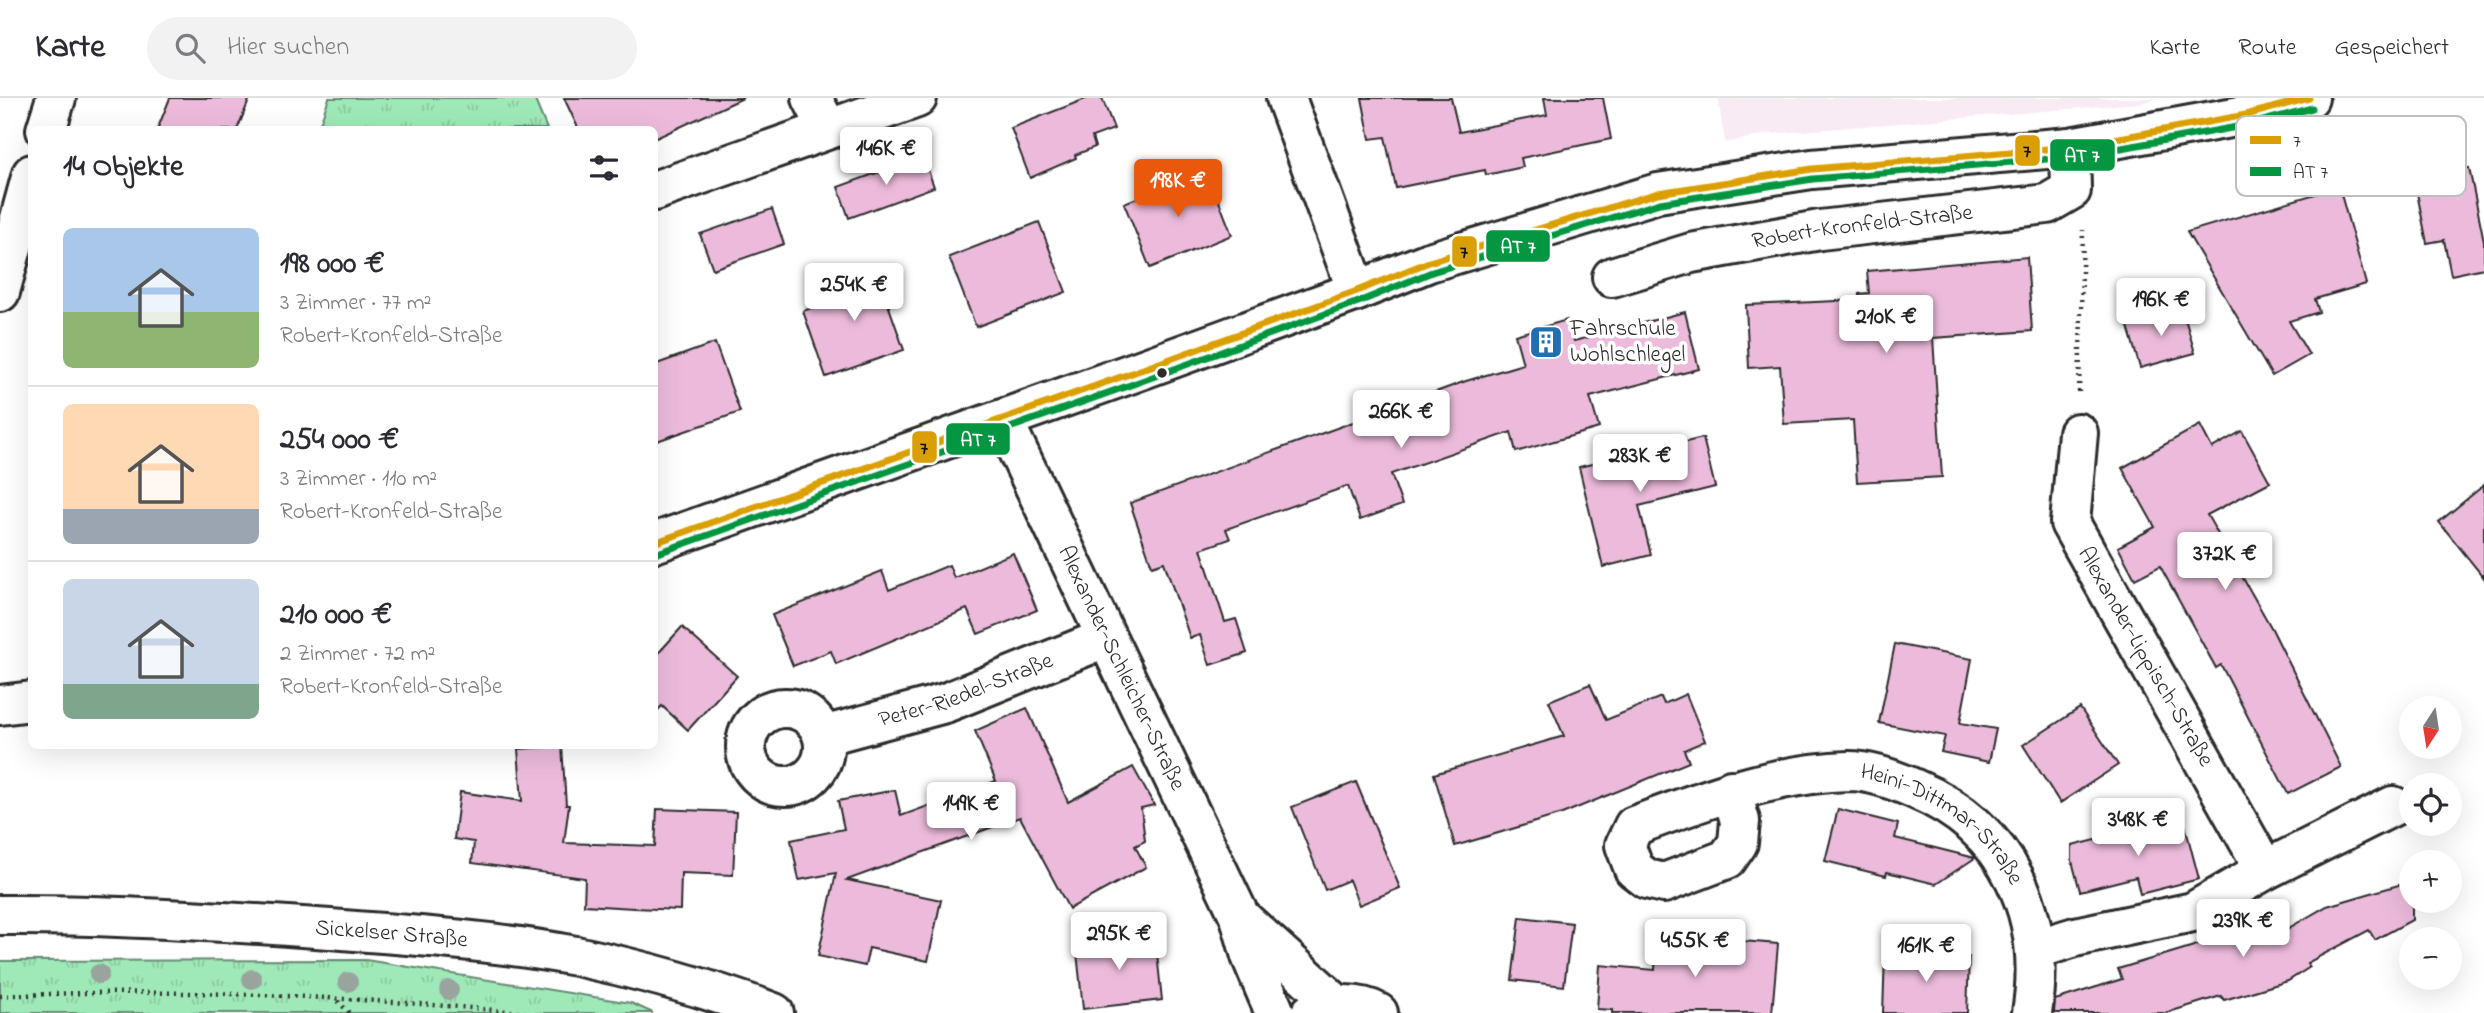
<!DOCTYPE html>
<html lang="de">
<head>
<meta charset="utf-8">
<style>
	body { margin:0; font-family:"Indie Flower",sans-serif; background:#f2f2f3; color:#2b2b33; height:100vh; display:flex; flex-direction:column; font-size:26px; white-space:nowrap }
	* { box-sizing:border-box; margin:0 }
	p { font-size:23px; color:#7c7c81 }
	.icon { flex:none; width:38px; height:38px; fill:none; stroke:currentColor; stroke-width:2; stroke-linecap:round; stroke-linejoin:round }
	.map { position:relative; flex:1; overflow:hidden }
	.sheet { position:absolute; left:28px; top:28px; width:630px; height:623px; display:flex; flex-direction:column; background:#fff; border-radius:10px; box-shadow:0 7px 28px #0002 }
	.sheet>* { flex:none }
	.needle { width:46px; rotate:192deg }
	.buttons { position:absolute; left:2399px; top:598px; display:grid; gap:14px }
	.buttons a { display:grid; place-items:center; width:63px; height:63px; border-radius:50%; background:#fff; box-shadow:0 7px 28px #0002; font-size:35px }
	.price { position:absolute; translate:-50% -60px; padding:0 16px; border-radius:7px; background:#fff; color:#222; font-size:23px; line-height:46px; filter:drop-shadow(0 2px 4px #0008) }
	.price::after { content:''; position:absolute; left:50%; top:42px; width:21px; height:16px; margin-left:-10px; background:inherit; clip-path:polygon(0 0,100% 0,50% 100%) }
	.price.active { background:#ea580c; color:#fff }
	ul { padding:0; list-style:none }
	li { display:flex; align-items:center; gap:21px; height:175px; padding:0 35px }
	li+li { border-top:2px solid #e1e1e2 }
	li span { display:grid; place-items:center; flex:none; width:196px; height:140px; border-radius:10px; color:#555 }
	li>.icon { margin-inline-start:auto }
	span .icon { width:84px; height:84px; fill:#fffc; stroke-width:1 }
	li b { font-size:30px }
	h2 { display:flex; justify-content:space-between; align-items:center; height:84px; padding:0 35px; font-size:30px }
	header { display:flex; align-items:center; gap:42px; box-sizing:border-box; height:98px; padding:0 35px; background:#fff; border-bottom:2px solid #e1e1e2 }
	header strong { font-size:33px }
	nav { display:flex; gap:38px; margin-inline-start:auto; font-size:24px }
	.search { width:490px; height:63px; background:#f2f2f3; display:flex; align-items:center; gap:18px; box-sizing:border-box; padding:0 24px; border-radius:38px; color:#7c7c81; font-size:26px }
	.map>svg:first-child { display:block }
	.built { fill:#f9ebf4 }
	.grass { fill:url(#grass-tufts); stroke:#658a72; stroke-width:2 }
	.building { fill:#ecbbdb; stroke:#2b2b2b; stroke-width:2 }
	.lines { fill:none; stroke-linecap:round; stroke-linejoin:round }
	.minor-casing { stroke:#2b2b2b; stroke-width:44 }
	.major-casing { stroke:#2b2b2b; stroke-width:44 }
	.path { stroke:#2b2b2b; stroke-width:4.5; stroke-dasharray:2 5; stroke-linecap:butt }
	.minor { stroke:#fff; stroke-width:38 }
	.major { stroke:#fff; stroke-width:38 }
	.bus-1-casing { stroke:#fff; stroke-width:12 }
	.bus-2-casing { stroke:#fff; stroke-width:12 }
	.bus-1 { stroke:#db9f06; stroke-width:7 }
	.bus-2 { stroke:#059641; stroke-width:7 }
	.tree { fill:#9aa49e }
	.bus-dot { fill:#2b2b2b; stroke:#fff; stroke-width:2.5 }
	.labels { text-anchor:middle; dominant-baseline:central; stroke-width:7; stroke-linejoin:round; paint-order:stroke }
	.street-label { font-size:23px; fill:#2b2b2b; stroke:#fff }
	.poi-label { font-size:23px; fill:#2b2b2b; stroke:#fff; text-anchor:start }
	.key { fill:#fff; stroke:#bfbfbf; stroke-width:2 }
	.key-label { font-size:19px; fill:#2b2b2b }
	.line-badge { stroke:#fff; stroke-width:2.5 }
	.badge-label { font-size:19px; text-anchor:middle; font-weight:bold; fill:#fff }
	.pale-badge-label { font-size:19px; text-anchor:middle; font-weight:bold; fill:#111 }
</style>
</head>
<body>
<header>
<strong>Karte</strong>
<div class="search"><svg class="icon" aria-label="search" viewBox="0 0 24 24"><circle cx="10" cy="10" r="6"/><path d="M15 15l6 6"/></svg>Hier suchen</div>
<nav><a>Karte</a><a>Route</a><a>Gespeichert</a></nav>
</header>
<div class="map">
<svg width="2484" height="915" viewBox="0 0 2484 915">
	<defs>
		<pattern id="grass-tufts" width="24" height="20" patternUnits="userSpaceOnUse" patternTransform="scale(1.75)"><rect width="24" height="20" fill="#9fe9b8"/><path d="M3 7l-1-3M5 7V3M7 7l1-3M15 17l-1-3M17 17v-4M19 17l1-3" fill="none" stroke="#89c89e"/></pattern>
	</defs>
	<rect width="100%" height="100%" fill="#fff"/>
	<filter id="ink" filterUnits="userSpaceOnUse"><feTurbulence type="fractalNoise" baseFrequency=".0143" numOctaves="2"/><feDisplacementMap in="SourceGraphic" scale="14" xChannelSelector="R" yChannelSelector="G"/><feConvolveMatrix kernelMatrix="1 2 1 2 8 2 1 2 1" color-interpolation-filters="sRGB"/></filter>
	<g filter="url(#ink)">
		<polygon class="built" points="1718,0 2158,0 2141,5 1768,36 1725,45"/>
		<g class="grass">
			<polygon points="329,0 534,0 547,31 318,31"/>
			<polygon points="366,862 631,905 653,915 0,915 0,863"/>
		</g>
		<g class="building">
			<polygon points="170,0 250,0 237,32 157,32"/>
			<polygon points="564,0 743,0 654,41 654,32 579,32"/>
			<polygon points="1088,0 1102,0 1114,31 1092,39 1095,49 1075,57 1076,60 1030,80 1011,30"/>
			<polygon points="1362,0 1451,0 1459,34 1547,17 1544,0 1603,0 1611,41 1521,60 1523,69 1486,77 1485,72 1396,90 1385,39 1370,41"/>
			<polygon points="2439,34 2446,74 2469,70 2484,143 2484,170 2451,177 2444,142 2427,145 2406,40"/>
			<polygon points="923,58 934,89 849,120 838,89"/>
			<polygon points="1207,72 1232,137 1150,170 1124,105"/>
			<polygon points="2339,89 2366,186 2315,201 2319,214 2289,223 2309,257 2272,278 2187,134"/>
			<polygon points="772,111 784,146 713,171 700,136"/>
			<polygon points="1039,124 1066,194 976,229 949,159"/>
			<polygon points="2027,159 2032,233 1933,240 1942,379 1857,384 1853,322 1784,326 1780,268 1749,270 1746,207 1859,202 1859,196 1869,195 1867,173"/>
			<polygon points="874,166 904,252 826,279 803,213 834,202 827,183"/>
			<polygon points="2182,210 2195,255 2140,270 2127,225"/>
			<polygon points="1685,214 1699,271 1590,299 1599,330 1516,354 1511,334 1391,376 1402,407 1360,422 1348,388 1226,431 1230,441 1201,451 1225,524 1236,521 1247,555 1210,567 1200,537 1190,540 1164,464 1152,468 1130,405 1466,283 1523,266 1515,237 1567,222 1574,243"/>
			<polygon points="715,245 740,314 654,344 654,267"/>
			<polygon points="2200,327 2212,350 2242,333 2270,384 2207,417 2272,531 2341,669 2288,696 2221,567 2216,570 2160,468 2135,481 2118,449 2155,429 2122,370"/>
			<polygon points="1703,340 1715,389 1639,408 1651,457 1603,469 1579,369"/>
			<polygon points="2484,387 2484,480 2439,424"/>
			<polygon points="1013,455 1037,512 978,536 967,511 836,566 831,553 793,568 772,517 882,473 889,492 949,467 954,480"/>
			<polygon points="682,529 737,578 688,632 662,608 654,616 654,560"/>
			<polygon points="1895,546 1972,561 1960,625 1996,631 1989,664 1941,654 1945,638 1879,625"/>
			<polygon points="1590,586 1606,622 1661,599 1664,606 1686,596 1705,643 1684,652 1689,664 1562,716 1455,748 1434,676 1564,638 1549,603"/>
			<polygon points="1027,610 1068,704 1133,669 1154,707 1141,710 1145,743 1135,748 1146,769 1069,811 1020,719 847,782 941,802 928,863 869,850 865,868 818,858 836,775 799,782 791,742 844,731 838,703 895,692 901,718 996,683 975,633"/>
			<polygon points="2080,610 2118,667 2060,705 2023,647"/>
			<polygon points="562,648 566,707 569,707 564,745 655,748 657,711 736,714 733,777 681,775 680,812 634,810 584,807 585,780 472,765 474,744 454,741 460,694 522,703 518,651"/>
			<polygon points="1356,684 1400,790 1359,807 1349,782 1325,792 1292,709"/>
			<polygon points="1838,711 1898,726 1895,740 1975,760 1936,786 1887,774 1886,778 1825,763"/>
			<polygon points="2183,720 2199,781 2140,796 2136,779 2080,793 2072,763 2072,748"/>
			<polygon points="2412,783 2412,822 2375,842 2369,832 2307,865 2310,869 2288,883 2224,902 2221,898 2166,915 2054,915 2055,902 2122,881 2118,871 2250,831 2254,844 2284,826 2287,831 2327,808"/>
			<polygon points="1520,819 1572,825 1564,888 1512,882"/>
			<polygon points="1657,836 1778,846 1772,915 1612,915 1612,912 1597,911 1600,867 1655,872"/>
			<polygon points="1155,837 1162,902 1083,911 1076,845"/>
			<polygon points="1885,856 1969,859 1967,915 1883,915"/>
		</g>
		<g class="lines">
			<g class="minor-casing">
				<g id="minor">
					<polyline points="812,0 828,31"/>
					<polyline points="1286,0 1357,193"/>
					<polyline points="46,32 56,0"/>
					<polyline points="654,93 917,0"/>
					<path id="s1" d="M1612,179L1691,155L1820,132L2047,106L2071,92L2070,49"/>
					<polyline points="0,194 32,76"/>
					<path id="s2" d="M1003,322L1240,819L1251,858L1275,915"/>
					<polyline points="654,445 1132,275 1357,193 1429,164 1658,95 1812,71 2070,49 2246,17 2309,0"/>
					<polyline points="0,607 32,603"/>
					<circle cx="785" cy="649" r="39"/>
					<path id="s3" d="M823,638L945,605L1106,540"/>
					<path id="s4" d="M1731,692L1740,723L1738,745L1727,761L1664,785L1647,781L1634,771L1625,747L1634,728C1703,702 1774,675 1849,673C1870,673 1895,682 1915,691C2009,730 2048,817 2032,915"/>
					<polyline points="2265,772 2393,708"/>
					<polyline points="1240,819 1337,907"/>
					<polyline points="2036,851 2075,839 2193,814 2265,772 2070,425 2078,335"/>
				</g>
			</g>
			<g class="major-casing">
				<g id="major">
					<path id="s5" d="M0,817C100,816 202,822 302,829C393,836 486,841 576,858C643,872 710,891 774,915"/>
					<path d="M1311,915C1331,905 1358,904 1378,915"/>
				</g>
			</g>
			<g class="path">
				<polyline points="2079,294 2083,132"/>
				<path d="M0,898C176,889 353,899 529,915"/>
				<polyline points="338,903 349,915"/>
			</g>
			<use href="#minor" class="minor"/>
			<use href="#major" class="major"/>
			<g class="bus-1-casing">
				<polyline id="bus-1" points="654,445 1132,275 1357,193 1429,164 1658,95 1812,71 2070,49 2246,17 2309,0"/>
			</g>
			<g class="bus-2-casing">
				<polyline id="bus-2" points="658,455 1136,285 1361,203 1432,174 1660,105 1813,81 2072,59 2248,27 2312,10"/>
			</g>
			<use href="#bus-1" class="bus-1"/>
			<use href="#bus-2" class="bus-2"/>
		</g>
		<g class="tree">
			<circle cx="99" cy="876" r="10"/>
			<circle cx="252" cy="881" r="10"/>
			<circle cx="348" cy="884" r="10"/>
			<circle cx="449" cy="892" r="10"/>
		</g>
	</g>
	<defs>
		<g id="building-square" transform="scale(1.75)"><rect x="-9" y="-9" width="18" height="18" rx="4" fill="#1f6fb2" stroke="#fff"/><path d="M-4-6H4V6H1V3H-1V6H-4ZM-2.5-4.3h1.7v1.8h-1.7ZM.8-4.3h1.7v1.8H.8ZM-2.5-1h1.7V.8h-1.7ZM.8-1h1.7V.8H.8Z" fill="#fff"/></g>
	</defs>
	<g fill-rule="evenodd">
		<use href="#building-square" x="1546" y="244"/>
	</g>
	<circle class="bus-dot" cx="1162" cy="275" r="6"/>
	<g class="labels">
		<g class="street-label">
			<text stroke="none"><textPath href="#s1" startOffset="256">Robert-Kronfeld-Straße</textPath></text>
			<text transform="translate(2145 559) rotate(60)">Alexander-Lippisch-Straße</text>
			<text stroke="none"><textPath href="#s2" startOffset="275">Alexander-Schleicher-Straße</textPath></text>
			<text stroke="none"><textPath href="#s3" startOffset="150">Peter-Riedel-Straße</textPath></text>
			<text stroke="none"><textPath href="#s4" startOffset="556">Heini-Dittmar-Straße</textPath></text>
			<text stroke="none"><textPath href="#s5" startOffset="392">Sickelser Straße</textPath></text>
		</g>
		<g class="poi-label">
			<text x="1570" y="231">Fahrschule<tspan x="1570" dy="26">Wohlschlegel</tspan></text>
		</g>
	</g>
	<rect x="2236" y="18" width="230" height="80" rx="10" class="key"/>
	<rect x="2250" y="38" width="31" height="8" fill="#db9f06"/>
	<rect x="2250" y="69" width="31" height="9" fill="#059641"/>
	<g class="key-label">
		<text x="2293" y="49">7</text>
		<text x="2293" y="80">AT 7</text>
	</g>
	<g class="line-badge">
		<rect x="2014" y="36" width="27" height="33" rx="7" fill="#db9f06"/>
		<rect x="2049" y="40" width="67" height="34" rx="7" fill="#059641"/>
		<rect x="1485" y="131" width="66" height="34" rx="7" fill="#059641"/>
		<rect x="1451" y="137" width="27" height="33" rx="7" fill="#db9f06"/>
		<rect x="945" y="324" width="66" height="34" rx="7" fill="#059641"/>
		<rect x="911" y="332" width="27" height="34" rx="7" fill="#db9f06"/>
	</g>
	<g class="badge-label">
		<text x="2082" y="64">AT 7</text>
		<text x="1518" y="155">AT 7</text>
		<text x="978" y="348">AT 7</text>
	</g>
	<g class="pale-badge-label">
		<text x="2027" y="59">7</text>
		<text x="1464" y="160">7</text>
		<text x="924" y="356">7</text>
	</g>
</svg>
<div class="buttons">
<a><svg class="needle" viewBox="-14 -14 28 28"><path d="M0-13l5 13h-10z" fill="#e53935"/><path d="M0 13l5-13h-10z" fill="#7c7c81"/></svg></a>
<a><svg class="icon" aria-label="locate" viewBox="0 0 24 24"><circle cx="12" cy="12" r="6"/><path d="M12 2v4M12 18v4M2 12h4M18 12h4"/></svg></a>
<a>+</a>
<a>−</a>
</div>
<b class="price" style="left:886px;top:89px">146K €</b>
<b class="price active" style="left:1178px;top:121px">198K €</b>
<b class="price" style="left:854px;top:225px">254K €</b>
<b class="price" style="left:2161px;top:240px">196K €</b>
<b class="price" style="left:1886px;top:257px">210K €</b>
<b class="price" style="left:1401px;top:352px">266K €</b>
<b class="price" style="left:1640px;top:396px">283K €</b>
<b class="price" style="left:2225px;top:494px">372K €</b>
<b class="price" style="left:971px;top:744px">149K €</b>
<b class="price" style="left:2138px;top:760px">348K €</b>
<b class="price" style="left:2243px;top:861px">239K €</b>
<b class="price" style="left:1119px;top:874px">295K €</b>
<b class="price" style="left:1695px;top:881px">455K €</b>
<b class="price" style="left:1926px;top:886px">161K €</b>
<section class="sheet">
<h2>14 Objekte<svg class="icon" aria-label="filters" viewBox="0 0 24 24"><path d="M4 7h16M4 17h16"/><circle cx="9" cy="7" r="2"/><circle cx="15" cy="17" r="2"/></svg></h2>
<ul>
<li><span style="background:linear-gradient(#a9c7e8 60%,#8fb573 0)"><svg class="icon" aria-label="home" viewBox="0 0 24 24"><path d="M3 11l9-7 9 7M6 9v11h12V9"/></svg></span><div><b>198 000 €</b><p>3 Zimmer · 77 m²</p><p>Robert-Kronfeld-Straße</p></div></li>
<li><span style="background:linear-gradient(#ffd9b3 75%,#9aa5b1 0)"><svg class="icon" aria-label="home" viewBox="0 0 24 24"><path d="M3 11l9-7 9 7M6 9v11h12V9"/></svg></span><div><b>254 000 €</b><p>3 Zimmer · 110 m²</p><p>Robert-Kronfeld-Straße</p></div></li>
<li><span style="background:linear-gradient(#c9d6e8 75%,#7fa58c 0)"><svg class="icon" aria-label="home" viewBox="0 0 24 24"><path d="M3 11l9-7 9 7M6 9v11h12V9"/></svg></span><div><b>210 000 €</b><p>2 Zimmer · 72 m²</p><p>Robert-Kronfeld-Straße</p></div></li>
</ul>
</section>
</div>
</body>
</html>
